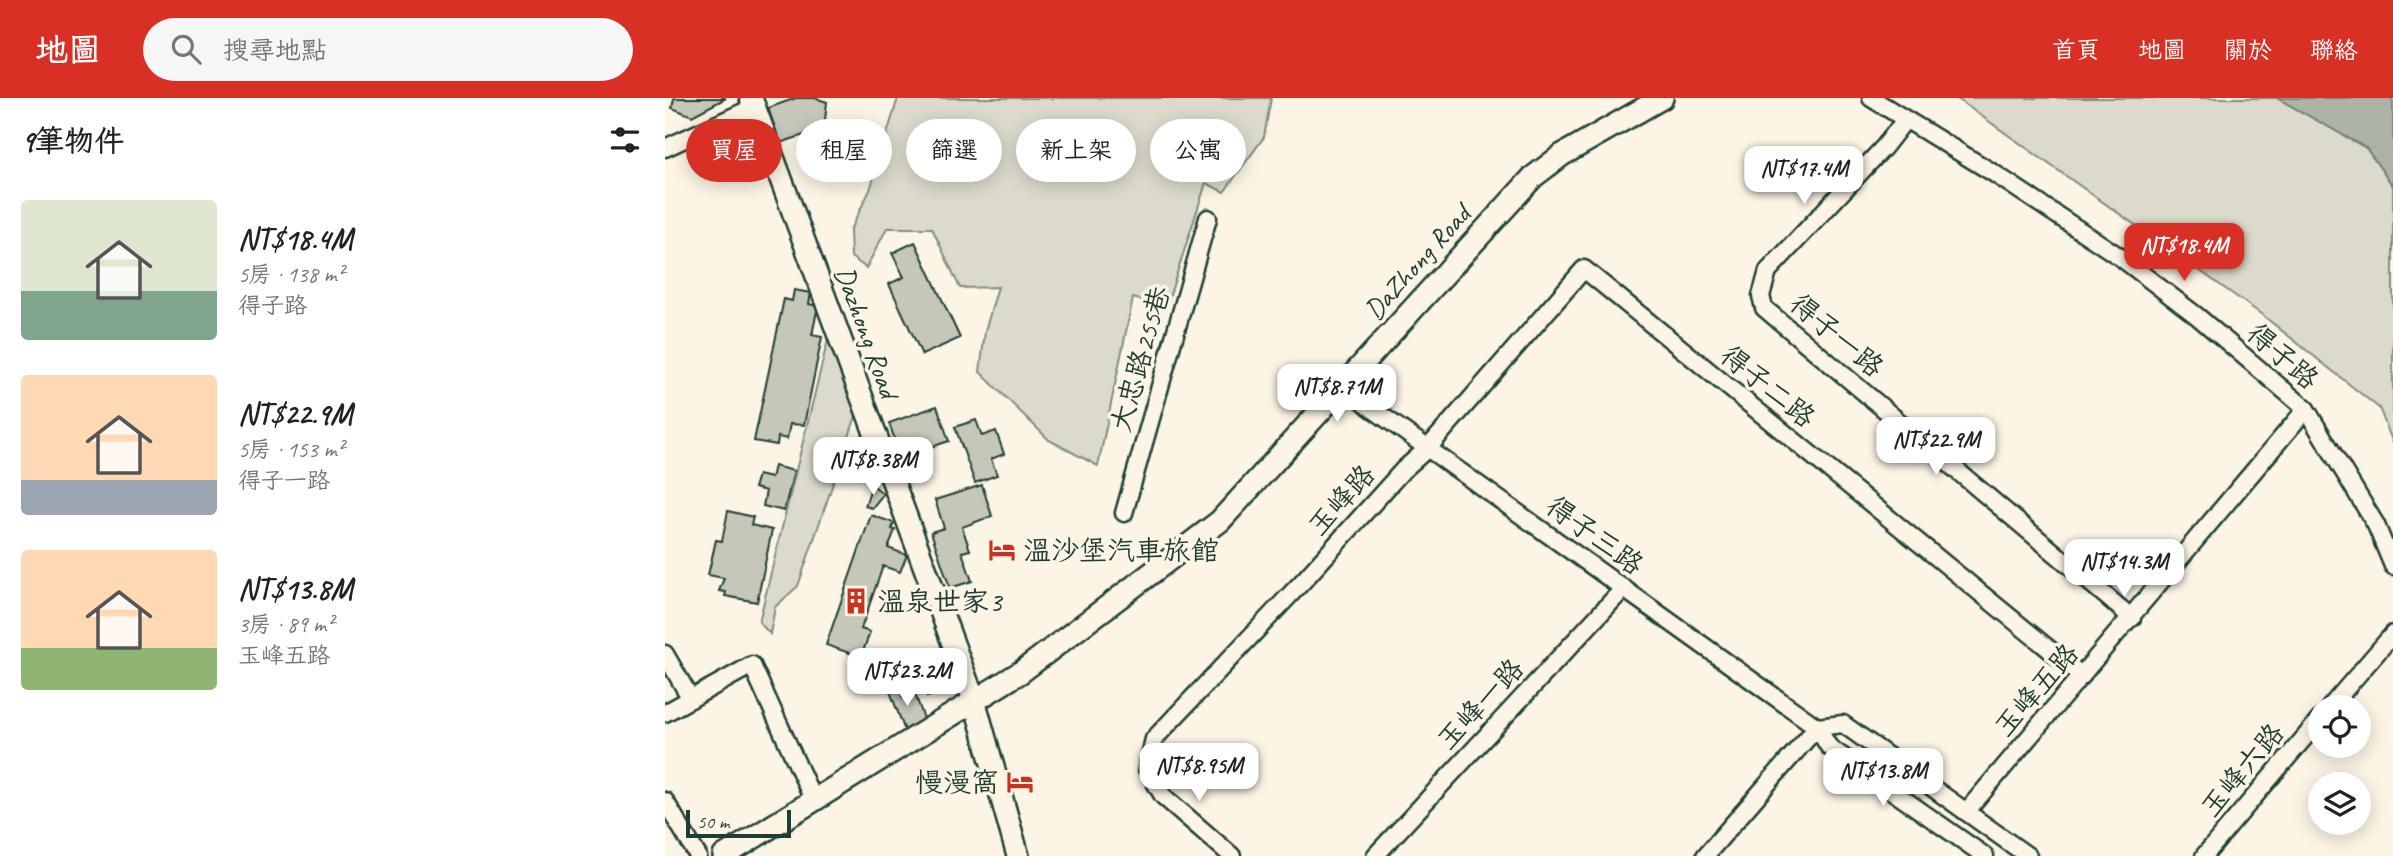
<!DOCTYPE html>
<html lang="zh-TW">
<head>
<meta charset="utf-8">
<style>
	body { margin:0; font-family:Caveat,"LXGW WenKai TC",sans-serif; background:#f6f6f6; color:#222; height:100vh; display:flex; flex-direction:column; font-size:26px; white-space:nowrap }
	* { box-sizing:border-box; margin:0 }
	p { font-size:23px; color:#767676 }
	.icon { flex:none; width:38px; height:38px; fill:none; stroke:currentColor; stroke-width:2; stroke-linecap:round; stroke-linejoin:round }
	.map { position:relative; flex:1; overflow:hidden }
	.sheet { display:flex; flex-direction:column; background:#fff; width:665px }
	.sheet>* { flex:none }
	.banner { position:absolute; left:21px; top:21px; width:665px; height:63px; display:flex; gap:14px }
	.fabs { position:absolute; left:1643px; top:597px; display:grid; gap:14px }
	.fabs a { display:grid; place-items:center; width:63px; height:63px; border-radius:50%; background:#fff; box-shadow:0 4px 18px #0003; font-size:35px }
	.scale { position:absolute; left:21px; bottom:18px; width:105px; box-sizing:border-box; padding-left:7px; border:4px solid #1f3d34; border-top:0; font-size:19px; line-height:24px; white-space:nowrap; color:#1f3d34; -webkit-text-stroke:5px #fcf5e5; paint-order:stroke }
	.price { position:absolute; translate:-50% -60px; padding:0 16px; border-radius:14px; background:#fff; color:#222; font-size:23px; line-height:46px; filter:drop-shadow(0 2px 4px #0008) }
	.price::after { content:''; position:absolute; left:50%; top:42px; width:21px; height:16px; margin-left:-10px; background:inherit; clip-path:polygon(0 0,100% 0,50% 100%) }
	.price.active { background:#d93025; color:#fff }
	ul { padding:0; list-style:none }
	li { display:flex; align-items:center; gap:21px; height:175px; padding:0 21px }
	li span { display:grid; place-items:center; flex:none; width:196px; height:140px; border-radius:7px; color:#555 }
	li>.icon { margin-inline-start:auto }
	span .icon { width:84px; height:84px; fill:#fffc; stroke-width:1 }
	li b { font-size:30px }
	h2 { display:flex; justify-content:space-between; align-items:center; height:84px; padding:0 21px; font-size:30px }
	.pill { padding:0 24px; border-radius:32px; background:#fff; box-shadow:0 4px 18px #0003; font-size:24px; line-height:63px }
	.pill.active { background:#d93025; color:#fff }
	header { display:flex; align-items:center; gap:42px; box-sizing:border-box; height:98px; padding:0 35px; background:#d93025; color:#fff }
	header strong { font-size:33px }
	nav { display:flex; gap:38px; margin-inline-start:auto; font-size:24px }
	.search { width:490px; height:63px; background:#f6f6f6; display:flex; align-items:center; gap:18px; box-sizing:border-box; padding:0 24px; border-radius:38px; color:#767676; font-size:26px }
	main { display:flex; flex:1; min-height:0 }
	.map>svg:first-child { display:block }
	.green { fill:#dcdacc; stroke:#7e8c80; stroke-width:2 }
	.water { fill:#aeb3a7; stroke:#758479; stroke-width:2 }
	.building { fill:#c5c7b9; stroke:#1f3d34; stroke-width:2 }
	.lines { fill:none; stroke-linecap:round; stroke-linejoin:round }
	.minor-casing { stroke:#1f3d34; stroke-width:21 }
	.tertiary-casing { stroke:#1f3d34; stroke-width:26 }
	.minor { stroke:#fcf5e5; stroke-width:16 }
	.tertiary { stroke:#fcf5e5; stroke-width:21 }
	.labels { text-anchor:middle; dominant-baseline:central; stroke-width:7; stroke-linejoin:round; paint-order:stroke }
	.street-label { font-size:28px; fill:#1f3d34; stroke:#fcf5e5 }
	.poi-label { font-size:28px; fill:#1f3d34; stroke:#fcf5e5; text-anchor:start }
</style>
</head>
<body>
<header>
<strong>地圖</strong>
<div class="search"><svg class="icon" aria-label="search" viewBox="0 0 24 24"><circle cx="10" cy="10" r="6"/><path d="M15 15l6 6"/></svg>搜尋地點</div>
<nav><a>首頁</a><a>地圖</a><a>關於</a><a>聯絡</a></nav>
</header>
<main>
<section class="sheet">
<h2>9筆物件<svg class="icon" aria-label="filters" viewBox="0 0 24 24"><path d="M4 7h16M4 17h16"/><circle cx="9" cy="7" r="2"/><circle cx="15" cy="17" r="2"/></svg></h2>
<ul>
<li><span style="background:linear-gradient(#dfe7d0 65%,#7fa58c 0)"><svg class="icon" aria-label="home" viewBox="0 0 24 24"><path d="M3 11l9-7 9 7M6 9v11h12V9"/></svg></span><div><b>NT$18.4M</b><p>5房 · 138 m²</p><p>得子路</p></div></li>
<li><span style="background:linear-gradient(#ffd9b3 75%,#9aa5b1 0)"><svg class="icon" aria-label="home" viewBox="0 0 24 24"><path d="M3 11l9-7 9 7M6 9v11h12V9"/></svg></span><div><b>NT$22.9M</b><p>5房 · 153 m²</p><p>得子一路</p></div></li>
<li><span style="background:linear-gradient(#ffd9b3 70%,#8fb573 0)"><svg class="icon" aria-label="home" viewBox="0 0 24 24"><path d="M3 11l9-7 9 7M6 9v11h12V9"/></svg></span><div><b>NT$13.8M</b><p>3房 · 89 m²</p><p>玉峰五路</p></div></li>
</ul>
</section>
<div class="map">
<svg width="1728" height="758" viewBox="0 0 1728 758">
	<rect width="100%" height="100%" fill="#fcf5e5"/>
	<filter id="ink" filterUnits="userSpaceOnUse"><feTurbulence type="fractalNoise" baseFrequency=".0143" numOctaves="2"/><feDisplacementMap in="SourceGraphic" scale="14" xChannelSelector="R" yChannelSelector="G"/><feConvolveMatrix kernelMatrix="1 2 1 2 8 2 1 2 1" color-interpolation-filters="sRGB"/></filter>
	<g filter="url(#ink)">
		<g class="green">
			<polygon points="233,0 606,0 599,39 559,94 541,85 501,209 468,200 433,368 384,342 315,274 320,233 333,189 295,190 267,130 222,130 201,170 186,159 185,132 205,92"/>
			<polygon points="1291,0 1612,0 1701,50 1728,88 1728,345 1714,310 1596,216"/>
			<polygon points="164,237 191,318 133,488 110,509 105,536 94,524"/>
		</g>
		<polygon class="water" points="1612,0 1726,0 1728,3 1728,88 1701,50"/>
		<g class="building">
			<polygon points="9,0 61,0 27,18 7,10"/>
			<polygon points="131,0 150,0 162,4 159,31 151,30 151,33 115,45 103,10"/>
			<polygon points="250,144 295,240 257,257 224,186 239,179 227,155"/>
			<polygon points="129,192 146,195 144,206 153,208 147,237 157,239 139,327 125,326 122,341 113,339 112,347 89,343 119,201 127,203"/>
			<polygon points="272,308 284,343 236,359 224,325"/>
			<polygon points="311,322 317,338 331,333 339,356 326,361 332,377 310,385 290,329"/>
			<polygon points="109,368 129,373 119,413 98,408 101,393 89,390 93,377 106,380"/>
			<polygon points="207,386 218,396 207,410 200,408"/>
			<polygon points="317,387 327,418 297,429 305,452 297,454 307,483 285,490 266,434 279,430 270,402"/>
			<polygon points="63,413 88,419 86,427 107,432 92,504 60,498 61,494 54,493 59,480 43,477 51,442 57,443"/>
			<polygon points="206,417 229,425 227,431 230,432 223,450 242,457 235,474 218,468 196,531 205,534 196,559 161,547"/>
			<polygon points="275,554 288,589 262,599 249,564"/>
			<polygon points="231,586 238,600 250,596 259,621 240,633 223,588"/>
		</g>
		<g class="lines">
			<g class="minor-casing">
				<g id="minor">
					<polyline points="1206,0 1330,76 1455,159 1532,218 1641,311 1711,427 1728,468"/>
					<polyline points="1240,22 1219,49 1103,173 1096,198 1099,210 1467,520"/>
					<polyline points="0,50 89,9"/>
					<polyline points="680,286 705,309 1152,629 1164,649 1320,758"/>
					<polyline points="459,415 543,120"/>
					<polyline points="0,556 26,601"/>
					<polyline points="1665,609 1728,536"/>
					<polyline points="0,615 87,567 148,701"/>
					<polyline points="1152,629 1178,626 1363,758"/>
					<polyline points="0,703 33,758"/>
					<polyline points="1301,714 1641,311"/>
					<polyline points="567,758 498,698 482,671 489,641 639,482 738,372 763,350 919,171 1417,578"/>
					<polyline points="710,758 959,490"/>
					<polyline points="1040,758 1152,629"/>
					<polyline points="1539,758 1656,620"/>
				</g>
			</g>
			<g class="tertiary-casing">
				<g id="tertiary">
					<polyline points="86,0 310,605 353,758"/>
					<polyline points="59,758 356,574 555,423 868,79 897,57 997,0"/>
				</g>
			</g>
			<use href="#minor" class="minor"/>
			<use href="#tertiary" class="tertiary"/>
		</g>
	</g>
	<defs>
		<g id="hotel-bare" transform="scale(2.1)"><path d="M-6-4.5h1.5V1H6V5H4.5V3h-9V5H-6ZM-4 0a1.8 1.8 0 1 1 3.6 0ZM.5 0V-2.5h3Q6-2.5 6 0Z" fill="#c8321e" stroke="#fcf5e5" stroke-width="2.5" paint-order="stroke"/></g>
		<g id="building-bare" transform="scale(2.1)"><path d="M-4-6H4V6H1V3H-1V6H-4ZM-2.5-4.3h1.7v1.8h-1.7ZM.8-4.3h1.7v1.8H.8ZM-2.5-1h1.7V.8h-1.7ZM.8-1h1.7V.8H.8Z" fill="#c8321e" stroke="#fcf5e5" stroke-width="2.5" paint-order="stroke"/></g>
	</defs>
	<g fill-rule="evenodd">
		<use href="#hotel-bare" x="337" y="452"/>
		<use href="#building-bare" x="191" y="503"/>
		<use href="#hotel-bare" x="355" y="684"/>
	</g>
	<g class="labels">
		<g class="street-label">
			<text transform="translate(752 164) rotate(-48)">DaZhong Road</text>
			<text transform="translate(202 234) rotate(70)">Dazhong Road</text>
			<text transform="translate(1172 237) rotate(40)">得子一路</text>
			<text transform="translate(1618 258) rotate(41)">得子路</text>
			<text transform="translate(475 261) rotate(-74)">大忠路255巷</text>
			<text transform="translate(1103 288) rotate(39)">得子二路</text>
			<text transform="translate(676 402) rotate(-48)">玉峰路</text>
			<text transform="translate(930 437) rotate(36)">得子三路</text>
			<text transform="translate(1371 592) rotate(-49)">玉峰五路</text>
			<text transform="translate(815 606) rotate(-47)">玉峰一路</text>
			<text transform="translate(1577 672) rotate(-50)">玉峰六路</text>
		</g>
		<g class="poi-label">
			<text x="358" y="452">溫沙堡汽車旅館</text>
			<text x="212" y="503">溫泉世家3</text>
			<text x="334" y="684" text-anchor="end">慢漫窩</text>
		</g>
	</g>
</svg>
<div class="fabs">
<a><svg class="icon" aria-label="locate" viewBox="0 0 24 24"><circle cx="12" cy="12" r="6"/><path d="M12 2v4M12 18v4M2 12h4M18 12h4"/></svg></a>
<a><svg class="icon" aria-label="layers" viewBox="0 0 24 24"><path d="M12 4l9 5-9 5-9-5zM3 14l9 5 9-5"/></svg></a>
</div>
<div class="scale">50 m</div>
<b class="price" style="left:1139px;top:108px">NT$17.4M</b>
<b class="price active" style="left:1519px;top:185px">NT$18.4M</b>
<b class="price" style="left:672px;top:326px">NT$8.71M</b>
<b class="price" style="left:1271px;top:379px">NT$22.9M</b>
<b class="price" style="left:208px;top:399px">NT$8.38M</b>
<b class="price" style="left:1459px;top:501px">NT$14.3M</b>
<b class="price" style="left:242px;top:610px">NT$23.2M</b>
<b class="price" style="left:534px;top:705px">NT$8.95M</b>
<b class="price" style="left:1218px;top:710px">NT$13.8M</b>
<div class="banner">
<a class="pill active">買屋</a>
<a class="pill">租屋</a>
<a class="pill">篩選</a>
<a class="pill">新上架</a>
<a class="pill">公寓</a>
</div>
</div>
</main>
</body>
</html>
